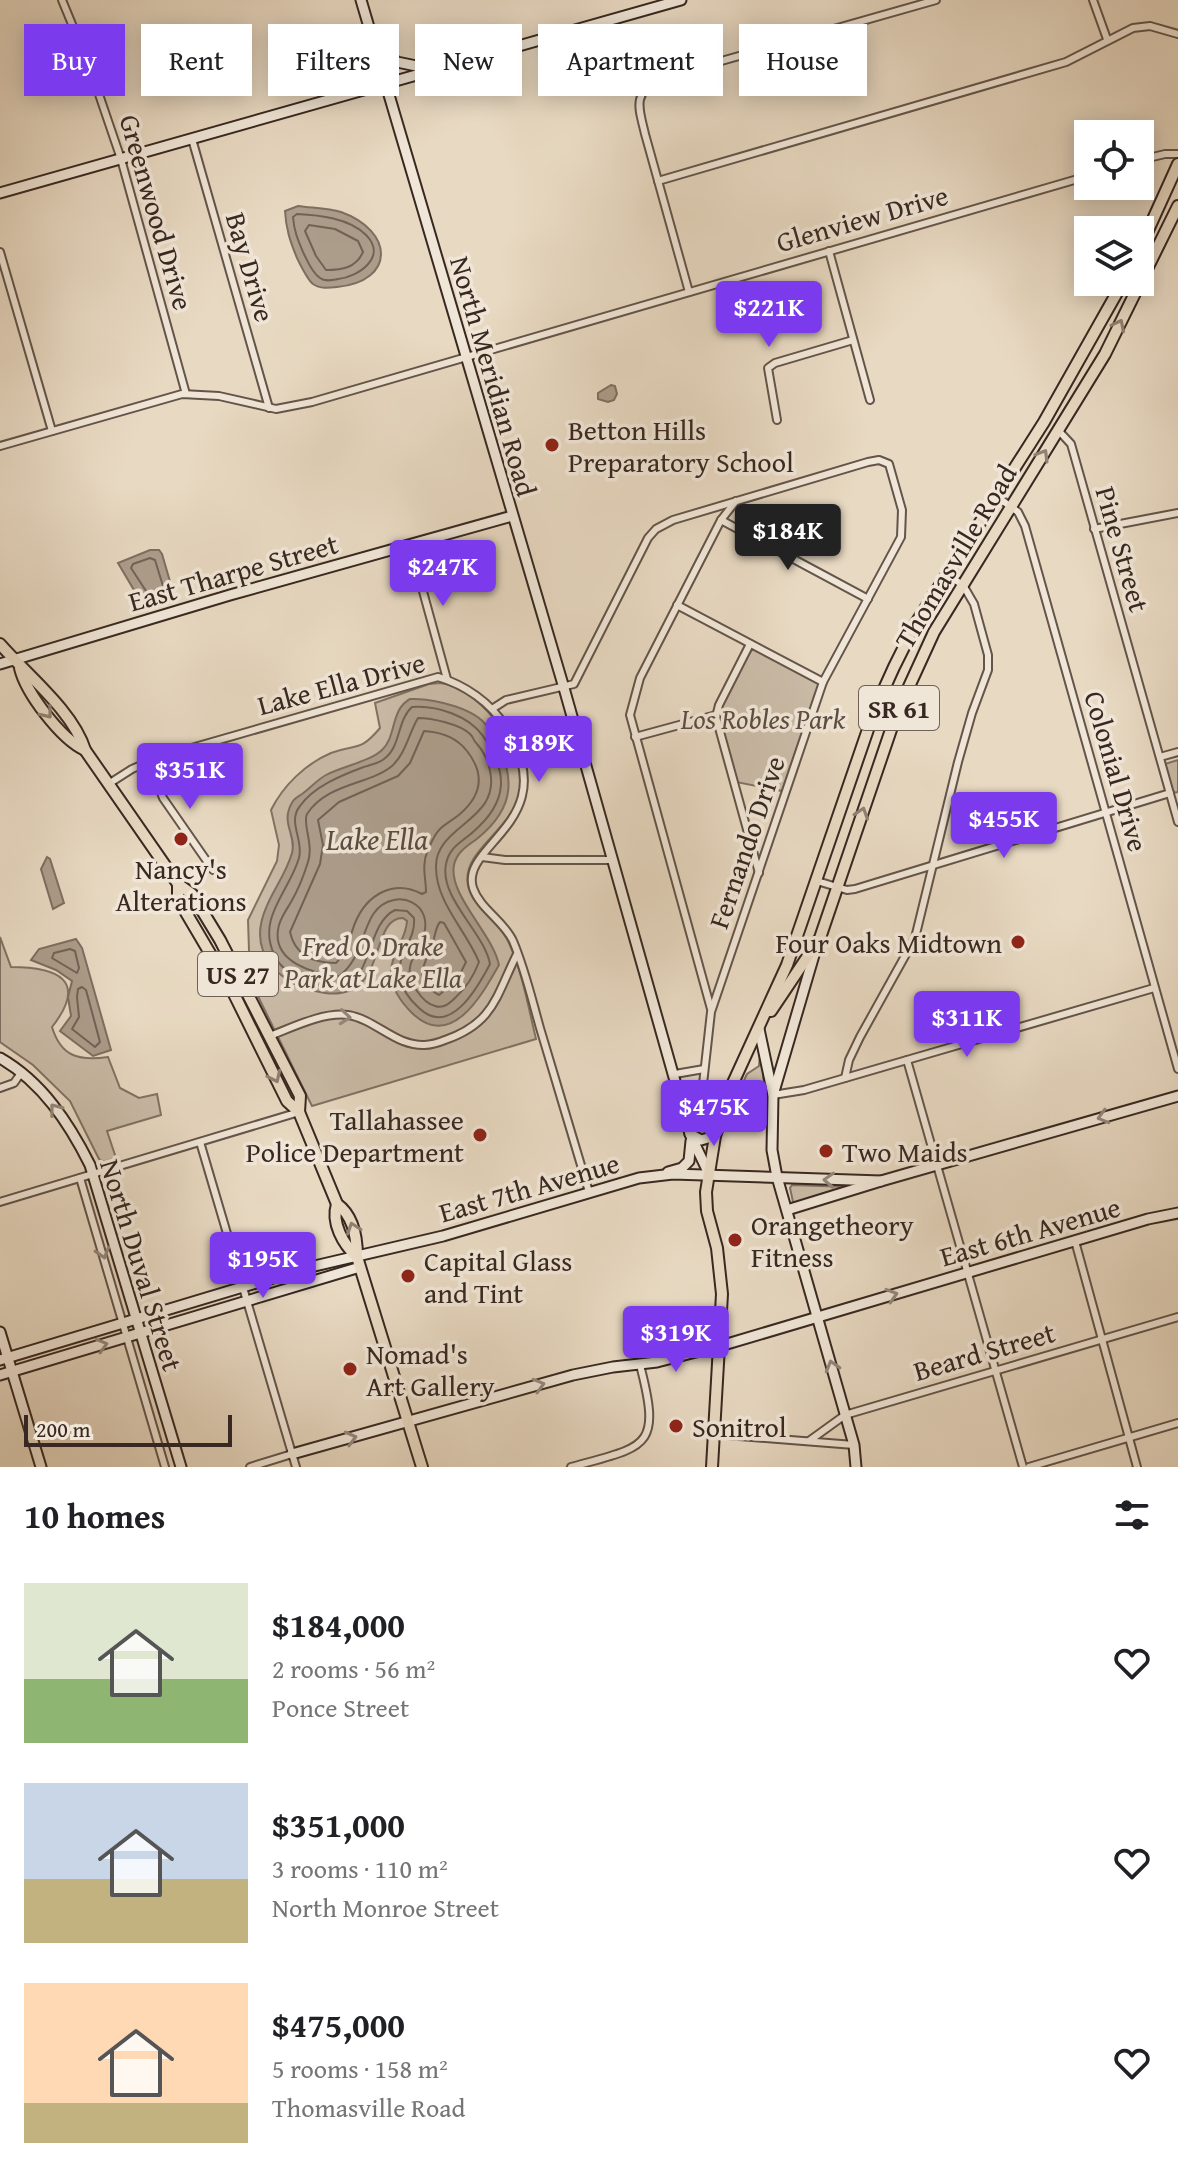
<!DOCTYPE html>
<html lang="en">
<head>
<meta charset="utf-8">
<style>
	body { margin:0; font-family:"Gentium Book Plus",serif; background:#f2f2f2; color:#202124; height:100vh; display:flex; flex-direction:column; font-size:30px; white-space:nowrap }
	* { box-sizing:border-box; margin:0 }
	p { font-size:26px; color:#757577 }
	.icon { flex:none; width:44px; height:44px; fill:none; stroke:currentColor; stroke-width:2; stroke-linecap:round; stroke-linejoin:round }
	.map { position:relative; height:1467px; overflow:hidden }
	.drawer { display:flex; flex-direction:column; background:#fff; flex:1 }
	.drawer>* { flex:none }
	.top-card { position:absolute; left:24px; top:24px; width:1130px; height:72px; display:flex; gap:16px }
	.fabs { position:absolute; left:1074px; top:120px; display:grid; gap:16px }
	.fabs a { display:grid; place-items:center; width:80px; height:80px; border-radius:0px; background:#fff; box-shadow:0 4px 20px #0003; font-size:40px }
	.scale { position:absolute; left:24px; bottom:20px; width:208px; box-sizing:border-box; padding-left:8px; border:4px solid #382821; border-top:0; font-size:22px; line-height:28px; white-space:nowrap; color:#382821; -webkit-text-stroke:6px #f0e6d7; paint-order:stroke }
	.price { position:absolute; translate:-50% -68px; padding:0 18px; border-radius:8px; background:#7c3aed; color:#fff; font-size:26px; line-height:52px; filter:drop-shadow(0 2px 4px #0008) }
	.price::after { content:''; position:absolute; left:50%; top:48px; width:24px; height:18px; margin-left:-12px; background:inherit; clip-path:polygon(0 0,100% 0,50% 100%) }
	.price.selected { background:#222; color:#fff }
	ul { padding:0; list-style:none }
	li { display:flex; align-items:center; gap:24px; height:200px; padding:0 24px }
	li span { display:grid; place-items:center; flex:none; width:224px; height:160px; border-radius:0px; color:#555 }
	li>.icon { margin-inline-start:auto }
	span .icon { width:96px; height:96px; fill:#fffc; stroke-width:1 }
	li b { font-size:34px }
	h2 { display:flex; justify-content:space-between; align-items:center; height:96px; padding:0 24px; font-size:34px }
	.tag { padding:0 28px; border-radius:0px; background:#fff; box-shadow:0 4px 20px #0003; font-size:28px; line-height:72px }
	.tag.selected { background:#7c3aed; color:#fff }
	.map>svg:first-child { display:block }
	.green { fill:#cabba7; stroke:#817264; stroke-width:2 }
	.water { fill:#ac9d8b; stroke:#7e6e61; stroke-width:2 }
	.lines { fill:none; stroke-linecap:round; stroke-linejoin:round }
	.shore { stroke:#726256; stroke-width:2 }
	.street-casing { stroke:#645449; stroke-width:10 }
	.secondary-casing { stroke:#382821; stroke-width:13 }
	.primary-casing { stroke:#382821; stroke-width:14 }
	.street { stroke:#f0e6d7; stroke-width:6 }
	.secondary { stroke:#f0e6d7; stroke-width:9 }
	.primary { stroke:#e8d9c2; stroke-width:10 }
	.oneway { stroke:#908072 }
	.oneway2 { stroke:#94877c }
	.poi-dot { fill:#8f2418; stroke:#f0e6d7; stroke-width:3 }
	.labels { text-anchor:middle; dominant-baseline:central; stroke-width:7; stroke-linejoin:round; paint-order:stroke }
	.shield { fill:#f0e6d7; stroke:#6f6158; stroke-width:2 }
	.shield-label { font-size:26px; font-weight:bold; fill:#382821 }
	.street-label { font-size:28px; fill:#382821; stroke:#f0e6d7 }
	.poi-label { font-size:28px; fill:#382821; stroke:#f0e6d7; text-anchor:start }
	.park-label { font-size:28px; font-style:italic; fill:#5c4d42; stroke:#f0e6d7 }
	.water-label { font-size:30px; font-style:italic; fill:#5b4b41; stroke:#f0e6d7 }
</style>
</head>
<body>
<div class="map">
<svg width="1178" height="1467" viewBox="0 0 1178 1467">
	<rect width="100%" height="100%" fill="#e8d9c2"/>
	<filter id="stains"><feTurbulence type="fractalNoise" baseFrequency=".0025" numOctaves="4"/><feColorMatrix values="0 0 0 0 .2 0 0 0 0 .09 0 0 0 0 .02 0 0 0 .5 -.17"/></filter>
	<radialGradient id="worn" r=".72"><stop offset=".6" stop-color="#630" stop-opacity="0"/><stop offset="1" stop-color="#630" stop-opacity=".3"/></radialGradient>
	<g class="green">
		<polygon points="752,650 757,650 819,684 782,791 736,782 720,728 720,711 745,658"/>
		<path d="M441,683C462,686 481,703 495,720C571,817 458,834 468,885C472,907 497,920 507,939C522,969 528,1006 536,1039L312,1106L250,980L248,920L277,861L279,845L271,810C283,786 305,764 331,753C357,743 359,753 380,728L375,703L429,684Z"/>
		<polygon points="1178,760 1178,792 1173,793 1165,764"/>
		<path d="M0,937L11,967C57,967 89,980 52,1027C61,1057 79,1061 108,1057L120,1088L139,1098L157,1094L161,1115L107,1131L116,1158L103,1162L99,1159L70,1101L33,1065L0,1042Z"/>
		<polygon points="760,1054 762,1054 765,1105 727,1117 747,1074 759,1066"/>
		<polygon points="792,1185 851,1187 797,1203 793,1202 790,1188"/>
	</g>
	<g class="water">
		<path d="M298,206C312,208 328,208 341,212C394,231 396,281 337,287C329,288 320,289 313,284C307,279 301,266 297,258C290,241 286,229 285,211Z"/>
		<polygon points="611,385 615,386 617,394 614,400 608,402 598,399 598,393"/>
		<polygon points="150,550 159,550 162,554 171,585 172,599 144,607 118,563"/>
		<path d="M410,699C433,698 482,709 490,732L495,734C514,777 517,806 478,838C468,846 457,851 454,865C448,895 493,934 499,965C482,995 451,1051 412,1013C402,1003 392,989 391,975C390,953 406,941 407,921L403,918C368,918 389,1001 325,993C281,987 246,954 266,908C273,890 286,874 292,853C297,834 279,823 293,801C295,798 299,796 302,794C310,788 317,780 326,775C341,767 371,761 382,750C397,736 390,710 410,699Z"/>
		<polygon points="47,857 50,859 64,903 53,909 41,869"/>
		<polygon points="76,939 82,948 111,1050 93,1056 60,1031 71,1016 68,997 72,981 56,970 31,960 39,949"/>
	</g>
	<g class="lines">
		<g class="shore">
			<path d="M297,214C319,215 349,218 366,235C388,257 358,277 338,279C332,280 325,282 320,278C312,273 307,260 303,252C298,240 294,231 293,217Z"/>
			<path d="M309,225L335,229L358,241L363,252C356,268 342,270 326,270L316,256L305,231Z"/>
			<polygon points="150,558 155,560 163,586 161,594 150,597 131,568 133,564"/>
			<path d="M412,707C437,705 469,716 483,736C508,772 509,801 473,832C462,842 449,847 446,864C439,898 484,932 490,964C478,987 450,1038 419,1008C410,1000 402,990 400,977C396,954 416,941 414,918L407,911L395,910C366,924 373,981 341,986C328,989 312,981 300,977C287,972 279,966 274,954C257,918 289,892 299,858C304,840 287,822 300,806C313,787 340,776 361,768C369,765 378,764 384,759C401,747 397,720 412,707Z"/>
			<path d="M418,718C431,718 460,724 470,734C475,739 472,739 477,744C484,752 488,760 490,771C501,821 435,825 436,867C436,903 466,930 479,962C474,975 467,987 456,997C450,1003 444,1009 435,1006C427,1004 421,997 417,991C394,960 433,945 424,916C420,904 406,897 394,900C359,907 369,955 339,976C315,974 273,963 278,930C279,919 286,911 291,902C298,890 304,875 308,862C314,844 302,823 307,814C327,783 369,785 392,766C406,753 409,733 418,718Z"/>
			<path d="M424,731C441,732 457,738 467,751C485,774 482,795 460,814C453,820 446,823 440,829C434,835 431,843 428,850C421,865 426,878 426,892L422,894C394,879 367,894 355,923C349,938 349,951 336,963C314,963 295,955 290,932L320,864L323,845L318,820L339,802L398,776L410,763Z"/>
			<path d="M440,922L444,923L466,962L457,980L439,995C413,981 423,966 432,946C435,937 435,928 440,922Z"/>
			<polygon points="70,949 75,951 79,968 77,973 52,958 54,953"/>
			<polygon points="82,987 86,990 100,1042 95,1047 72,1029 79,1017 77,997 78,989"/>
		</g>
		<g class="street-casing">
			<g id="street">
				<polyline points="62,0 90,68 121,159 186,394"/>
				<polyline points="1093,0 1107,39"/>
				<polyline points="192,139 269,408"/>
				<polyline points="1140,160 1165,154 1178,154"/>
				<polyline points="658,181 1066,62 1133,28 1150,26 1178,34"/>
				<polyline points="829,251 870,400"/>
				<polyline points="0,252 52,431"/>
				<path d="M689,292L645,134C639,108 632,95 658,79L936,0"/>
				<polyline points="777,420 768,368 775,363 853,340"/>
				<polyline points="1058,430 1071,444 1178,822"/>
				<polyline points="0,446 182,394 219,396 276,409 312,402 1088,176"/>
				<polyline points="996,496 1018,512 1025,526 1178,1069"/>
				<polyline points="721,520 868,599"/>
				<polyline points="1094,529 1178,513"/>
				<polyline points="410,544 447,679"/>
				<polyline points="677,605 823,682"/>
				<polyline points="750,644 719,705 716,717 759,873"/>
				<polyline points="492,709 506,700 574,684 648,538 656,529 673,520 868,462 879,460 889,464 902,510 901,537 823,682 711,1012 701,1102 693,1126 689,1128"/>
				<polyline points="635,737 716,715"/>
				<polyline points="1160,757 1178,752"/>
				<polyline points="149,762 163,798 213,870"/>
				<path d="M110,783L132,769L160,757L438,677C465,685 490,702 505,726C566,821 459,844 473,888C480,909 504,921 513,941C525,969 532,1000 540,1028C556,1083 573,1137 589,1192"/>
				<polyline points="482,857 505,860 613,860"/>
				<polyline points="817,881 847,890 855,889 1170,793"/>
				<polyline points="711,1009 630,715 640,678 721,520 736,501"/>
				<path d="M270,1036C293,1027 323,1012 348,1015C368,1018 385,1034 403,1041C419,1047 430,1046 445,1040C494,1023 496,996 517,954"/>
				<polyline points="907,1060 1023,1467"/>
				<polyline points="675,1074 704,1069"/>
				<polyline points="845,1078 849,1060 860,1037 915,938 958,762 972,713 988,670 988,655 974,604 963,585 947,575"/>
				<polyline points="0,1088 14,1083 21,1073"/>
				<polyline points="773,1095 804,1090 1154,988"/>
				<polyline points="200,1142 296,1467"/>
				<polyline points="80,1178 165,1467"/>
				<polyline points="0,1202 299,1112"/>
				<polyline points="1075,1241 1137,1467"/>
				<polyline points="714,1434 854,1445"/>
				<polyline points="809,1441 845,1415 1178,1317"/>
				<polyline points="250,1467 292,1454"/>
				<path d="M571,1467C647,1446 662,1449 640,1365"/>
				<polyline points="1029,1467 1178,1423"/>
			</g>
		</g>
		<g class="secondary-casing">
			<g id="secondary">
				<polyline points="361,0 564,688 690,1134 710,1176"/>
				<polyline points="373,44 397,62 431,69"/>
				<polyline points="0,193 681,0"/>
				<polyline points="0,664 230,595 512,516"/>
				<polyline points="817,945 773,1095 772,1150 777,1177 854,1445 856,1467"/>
				<polyline points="759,1029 773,1095"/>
				<path d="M0,1058C42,1082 69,1123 90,1165L181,1467"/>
				<polyline points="690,1134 701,1140 715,1136"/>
				<polyline points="668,1172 682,1168 689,1161 691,1141"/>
				<polyline points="787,1210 881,1181 1178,1096"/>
				<polyline points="0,1332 41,1467"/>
				<polyline points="0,1360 306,1268 443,1236 639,1178 673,1174 881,1181"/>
				<polyline points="0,1375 360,1267"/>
				<polyline points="292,1454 573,1375 613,1367 657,1362 727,1344 1148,1219 1178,1213"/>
			</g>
		</g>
		<g class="primary-casing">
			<g id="primary">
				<polyline points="1140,248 1178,164"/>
				<path d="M0,644C27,675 73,711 85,750L178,884L192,894L220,940L300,1096L299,1112"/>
				<path d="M20,668C26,693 61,739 85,750"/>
				<path d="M178,884V899L234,994L287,1101L299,1112L337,1204C354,1216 357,1238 357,1257L422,1467"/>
				<polyline points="771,1011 820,938 896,715 934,632 1105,354 1178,206"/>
				<path d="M337,1204C331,1223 343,1244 357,1257"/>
				<polyline points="712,1467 722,1294 717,1248 707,1211 706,1192 715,1136 733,1083 787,965 875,709 894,667 916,623 1044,422 1123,282"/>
			</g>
		</g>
		<use href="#street" class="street"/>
		<use href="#secondary" class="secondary"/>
		<use href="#primary" class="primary"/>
	</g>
	<defs><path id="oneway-chevron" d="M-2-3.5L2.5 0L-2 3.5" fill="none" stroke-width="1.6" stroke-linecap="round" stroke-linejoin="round" transform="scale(2)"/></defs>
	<g class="oneway">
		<use href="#oneway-chevron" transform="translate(1119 325) rotate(-63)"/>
		<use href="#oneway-chevron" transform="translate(1043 455) rotate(-59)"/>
		<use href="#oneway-chevron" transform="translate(47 713) rotate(51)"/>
		<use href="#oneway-chevron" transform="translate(862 813) rotate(-72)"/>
		<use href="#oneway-chevron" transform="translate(275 1077) rotate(65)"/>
		<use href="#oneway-chevron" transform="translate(353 1228) rotate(-109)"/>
	</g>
	<g class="oneway2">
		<use href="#oneway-chevron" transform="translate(345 1017) rotate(5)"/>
		<use href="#oneway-chevron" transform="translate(55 1109) rotate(-128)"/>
		<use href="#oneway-chevron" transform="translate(1103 1117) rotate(164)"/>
		<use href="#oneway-chevron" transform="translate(829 1180) rotate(-177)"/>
		<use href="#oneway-chevron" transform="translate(103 1253) rotate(74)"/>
		<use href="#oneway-chevron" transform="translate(892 1295) rotate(-17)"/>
		<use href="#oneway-chevron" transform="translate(102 1345) rotate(-16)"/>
		<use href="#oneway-chevron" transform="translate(832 1366) rotate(-106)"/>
		<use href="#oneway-chevron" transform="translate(539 1385) rotate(-16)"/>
		<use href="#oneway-chevron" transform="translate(351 1438) rotate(-15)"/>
	</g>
	<g class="poi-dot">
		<circle cx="552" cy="445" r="8"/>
		<circle cx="181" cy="839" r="8"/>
		<circle cx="1018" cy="942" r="8"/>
		<circle cx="480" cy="1135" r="8"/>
		<circle cx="826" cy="1151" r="8"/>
		<circle cx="735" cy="1240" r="8"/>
		<circle cx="408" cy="1276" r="8"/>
		<circle cx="350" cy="1369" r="8"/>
		<circle cx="676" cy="1426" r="8"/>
	</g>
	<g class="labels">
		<g class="shield">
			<rect x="859" y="686" width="80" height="44" rx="6"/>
			<rect x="198" y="952" width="80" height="44" rx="6"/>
		</g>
		<g class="shield-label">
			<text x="899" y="708">SR 61</text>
			<text x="238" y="974">US 27</text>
		</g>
		<g class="street-label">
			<text transform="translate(157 212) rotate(74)">Greenwood Drive</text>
			<text transform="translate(862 218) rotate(-16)">Glenview Drive</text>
			<text transform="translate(251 267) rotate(74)">Bay Drive</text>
			<text transform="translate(494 376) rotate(74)">North Meridian Road</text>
			<text transform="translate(1123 549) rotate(74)">Pine Street</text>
			<text transform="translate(955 556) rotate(-59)">Thomasville Road</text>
			<text transform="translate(233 572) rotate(-16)">East Tharpe Street</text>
			<text transform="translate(341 683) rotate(-15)">Lake Ella Drive</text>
			<text transform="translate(1117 771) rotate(74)">Colonial Drive</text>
			<text transform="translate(746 842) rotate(-71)">Fernando Drive</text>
			<text transform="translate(529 1187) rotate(-16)">East 7th Avenue</text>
			<text transform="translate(1030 1231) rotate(-16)">East 6th Avenue</text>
			<text transform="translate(142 1265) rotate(73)">North Duval Street</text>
			<text transform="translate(984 1351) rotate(-16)">Beard Street</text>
		</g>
		<g class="poi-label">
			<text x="568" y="429">Betton Hills<tspan x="568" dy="32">Preparatory School</tspan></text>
			<text x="181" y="868" text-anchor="middle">Nancy's<tspan x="181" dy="32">Alterations</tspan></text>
			<text x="1002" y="942" text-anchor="end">Four Oaks Midtown</text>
			<text x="464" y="1119" text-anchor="end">Tallahassee<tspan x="464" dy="32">Police Department</tspan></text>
			<text x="842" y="1151">Two Maids</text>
			<text x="751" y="1224">Orangetheory<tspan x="751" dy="32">Fitness</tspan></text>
			<text x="424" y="1260">Capital Glass<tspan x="424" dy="32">and Tint</tspan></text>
			<text x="366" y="1353">Nomad's<tspan x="366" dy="32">Art Gallery</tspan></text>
			<text x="692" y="1426">Sonitrol</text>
		</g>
		<g class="park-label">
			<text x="763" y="718">Los Robles Park</text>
			<text x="373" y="945">Fred O. Drake<tspan x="373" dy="32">Park at Lake Ella</tspan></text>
		</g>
		<g class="water-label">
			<text x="377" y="839">Lake Ella</text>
		</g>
	</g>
	<rect width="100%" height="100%" filter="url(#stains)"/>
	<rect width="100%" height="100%" fill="url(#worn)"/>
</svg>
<div class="fabs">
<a><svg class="icon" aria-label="locate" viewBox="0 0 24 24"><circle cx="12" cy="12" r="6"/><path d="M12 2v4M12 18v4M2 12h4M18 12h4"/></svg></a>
<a><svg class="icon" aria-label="layers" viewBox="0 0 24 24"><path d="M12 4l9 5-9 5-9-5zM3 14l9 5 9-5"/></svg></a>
</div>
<div class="scale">200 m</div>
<b class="price" style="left:769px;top:349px">$221K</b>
<b class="price selected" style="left:788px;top:572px">$184K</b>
<b class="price" style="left:443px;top:608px">$247K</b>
<b class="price" style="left:539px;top:784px">$189K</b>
<b class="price" style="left:190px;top:811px">$351K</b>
<b class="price" style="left:1004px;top:860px">$455K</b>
<b class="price" style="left:967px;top:1059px">$311K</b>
<b class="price" style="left:714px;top:1148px">$475K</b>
<b class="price" style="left:263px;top:1300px">$195K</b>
<b class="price" style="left:676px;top:1374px">$319K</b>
<div class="top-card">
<a class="tag selected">Buy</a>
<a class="tag">Rent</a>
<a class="tag">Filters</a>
<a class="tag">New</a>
<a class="tag">Apartment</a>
<a class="tag">House</a>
</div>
</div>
<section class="drawer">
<h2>10 homes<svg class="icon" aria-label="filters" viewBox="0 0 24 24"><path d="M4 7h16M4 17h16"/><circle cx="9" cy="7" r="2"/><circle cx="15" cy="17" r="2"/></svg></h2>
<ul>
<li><span style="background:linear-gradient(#dfe7d0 60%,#8fb573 0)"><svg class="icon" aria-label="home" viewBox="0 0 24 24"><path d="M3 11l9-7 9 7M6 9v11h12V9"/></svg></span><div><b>$184,000</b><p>2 rooms · 56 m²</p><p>Ponce Street</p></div><svg class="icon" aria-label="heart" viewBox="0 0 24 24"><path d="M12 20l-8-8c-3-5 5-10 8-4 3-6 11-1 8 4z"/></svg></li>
<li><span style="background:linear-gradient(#c9d6e8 60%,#c2b280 0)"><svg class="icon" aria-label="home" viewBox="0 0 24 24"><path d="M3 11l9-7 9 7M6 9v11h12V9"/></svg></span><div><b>$351,000</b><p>3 rooms · 110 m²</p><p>North Monroe Street</p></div><svg class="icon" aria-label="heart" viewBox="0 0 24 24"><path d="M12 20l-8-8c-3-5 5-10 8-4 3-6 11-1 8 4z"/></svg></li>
<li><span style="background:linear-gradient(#ffd9b3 75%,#c2b280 0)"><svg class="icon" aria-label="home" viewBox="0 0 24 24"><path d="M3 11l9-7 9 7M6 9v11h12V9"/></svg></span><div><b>$475,000</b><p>5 rooms · 158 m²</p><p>Thomasville Road</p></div><svg class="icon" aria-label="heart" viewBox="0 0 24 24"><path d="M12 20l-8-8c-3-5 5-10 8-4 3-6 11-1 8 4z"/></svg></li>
</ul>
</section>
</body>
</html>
